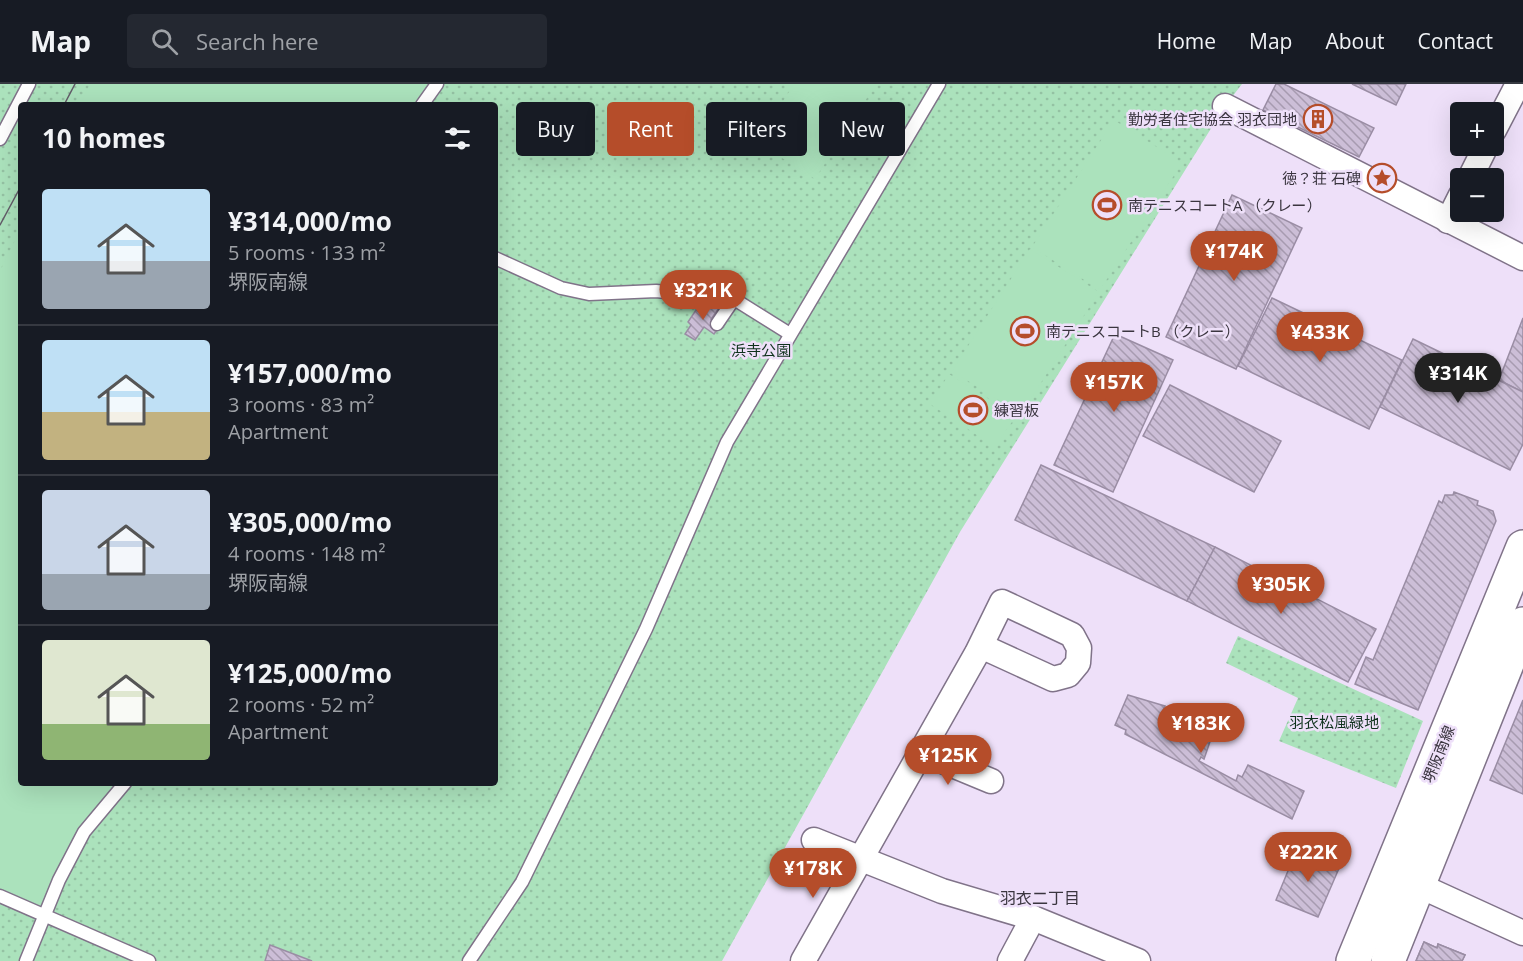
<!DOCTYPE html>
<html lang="en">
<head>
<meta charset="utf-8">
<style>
	body { margin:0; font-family:"Open Sans","Noto Sans JP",sans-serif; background:#242831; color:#f1f3f6; height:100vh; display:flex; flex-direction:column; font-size:22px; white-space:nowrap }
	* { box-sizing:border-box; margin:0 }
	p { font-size:20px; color:#9ea1a6 }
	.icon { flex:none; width:33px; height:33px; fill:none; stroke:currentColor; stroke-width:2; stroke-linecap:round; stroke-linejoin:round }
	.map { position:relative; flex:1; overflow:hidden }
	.details { position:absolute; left:18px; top:18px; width:480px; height:684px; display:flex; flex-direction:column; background:#171b24; border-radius:6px; box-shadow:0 6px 24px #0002 }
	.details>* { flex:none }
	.top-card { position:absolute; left:516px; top:18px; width:570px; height:54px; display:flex; gap:12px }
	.fabs { position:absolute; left:1450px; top:18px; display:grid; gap:12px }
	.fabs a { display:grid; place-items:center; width:54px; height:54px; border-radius:6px; background:#171b24; box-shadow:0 6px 24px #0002; font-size:30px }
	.price { position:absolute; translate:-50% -51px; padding:0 14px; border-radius:21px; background:#b54d2a; color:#fff; font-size:20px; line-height:39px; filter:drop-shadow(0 2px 3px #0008) }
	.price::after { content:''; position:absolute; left:50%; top:36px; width:18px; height:14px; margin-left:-9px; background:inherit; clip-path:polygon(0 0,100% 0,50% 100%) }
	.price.selected { background:#222; color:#fff }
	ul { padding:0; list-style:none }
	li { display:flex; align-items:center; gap:18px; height:150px; padding:0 24px }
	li+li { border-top:2px solid #363941 }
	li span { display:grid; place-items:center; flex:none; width:168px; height:120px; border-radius:6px; color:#555 }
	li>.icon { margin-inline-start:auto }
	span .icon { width:72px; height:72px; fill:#fffc; stroke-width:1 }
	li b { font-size:26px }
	h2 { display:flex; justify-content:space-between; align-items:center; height:72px; padding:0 24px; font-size:26px }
	.pill { padding:0 21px; border-radius:6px; background:#171b24; box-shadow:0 6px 24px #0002; font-size:21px; line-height:54px }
	.pill.selected { background:#b54d2a; color:#fff }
	header { display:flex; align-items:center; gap:36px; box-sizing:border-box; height:84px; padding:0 30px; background:#171b24; border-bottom:2px solid #363941 }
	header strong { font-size:28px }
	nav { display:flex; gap:33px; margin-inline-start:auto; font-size:21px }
	.search { width:420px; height:54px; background:#242831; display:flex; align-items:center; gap:15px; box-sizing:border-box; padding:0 21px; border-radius:6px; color:#9ea1a6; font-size:22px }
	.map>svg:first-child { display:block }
	.park { fill:url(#park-dots); fill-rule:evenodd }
	.pitch { fill:#abe2bc }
	.building { fill:url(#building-back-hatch); stroke:#9a8da4; stroke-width:1.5 }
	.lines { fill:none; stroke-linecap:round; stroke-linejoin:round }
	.service-casing { stroke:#807389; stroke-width:15 }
	.minor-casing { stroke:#807389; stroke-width:27 }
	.secondary-casing { stroke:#807389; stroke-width:36 }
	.service { stroke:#fff; stroke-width:12 }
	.minor { stroke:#fff; stroke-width:24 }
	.secondary { stroke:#fff; stroke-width:33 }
	.tram { stroke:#625b68; stroke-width:1.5 }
	.labels { text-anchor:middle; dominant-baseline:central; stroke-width:5; stroke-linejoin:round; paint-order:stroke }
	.poi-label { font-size:15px; fill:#3a353f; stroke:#eee0f9; text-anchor:start }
	.park-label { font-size:15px; fill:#0f321d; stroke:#eee0f9 }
	.street-label { font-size:15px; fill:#3a353f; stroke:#eee0f9 }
	.neighbourhood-label { font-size:16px; fill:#3a353f; stroke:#eee0f9 }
</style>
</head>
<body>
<header>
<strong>Map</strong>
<div class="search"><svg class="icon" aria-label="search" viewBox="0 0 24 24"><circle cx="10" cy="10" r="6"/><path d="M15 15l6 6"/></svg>Search here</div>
<nav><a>Home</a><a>Map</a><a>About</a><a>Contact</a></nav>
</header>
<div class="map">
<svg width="1523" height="877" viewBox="0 0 1523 877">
	<defs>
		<pattern id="park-dots" width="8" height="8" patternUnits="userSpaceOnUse" patternTransform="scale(1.5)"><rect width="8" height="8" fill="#abe2bc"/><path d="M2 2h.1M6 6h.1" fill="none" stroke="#94c2a3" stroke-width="1.8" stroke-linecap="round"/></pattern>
		<pattern id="building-back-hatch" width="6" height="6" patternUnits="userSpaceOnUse" patternTransform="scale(1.5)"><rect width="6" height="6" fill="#ccbed7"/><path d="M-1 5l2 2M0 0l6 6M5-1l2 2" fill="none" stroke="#a79bb0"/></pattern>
	</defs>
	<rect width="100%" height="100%" fill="#eee0f9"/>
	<g class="park">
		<path d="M0,0H1242L1225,22L960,448L722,877H0ZM21,21H495V699H21Z"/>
		<polygon points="1238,552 1423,637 1396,704 1279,657 1298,614 1226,579"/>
	</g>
	<g class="pitch">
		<polygon points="90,0 437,0 422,21 80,21"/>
		<polygon points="794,0 876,0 815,95 757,58"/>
		<polygon points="1114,36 1182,79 1100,206 1032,163"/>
		<polygon points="21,144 21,699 125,699 84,748 43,831 0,812 0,187"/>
		<polygon points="1030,165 1099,208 1021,330 952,287"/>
		<polygon points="949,290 1016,332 995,363 930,320"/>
	</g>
	<g class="building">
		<polygon points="1276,0 1284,0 1374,44 1359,73 1263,26"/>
		<polygon points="1352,0 1406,0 1396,21"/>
		<polygon points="1232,111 1302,144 1236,285 1166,253"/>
		<polygon points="1272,214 1402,276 1369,345 1238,282"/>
		<polygon points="709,217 719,224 711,235 720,242 714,250 704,243 695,256 685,250 691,241 688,238 696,226 701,229"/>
		<polygon points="1523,234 1523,308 1499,296"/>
		<polygon points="1115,250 1173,276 1113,408 1054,381"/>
		<polygon points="1413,255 1523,308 1523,360 1510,386 1380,323"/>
		<polygon points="1170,301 1281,357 1254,408 1143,352"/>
		<polygon points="1041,381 1215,463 1187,517 1015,436"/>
		<polygon points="1454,408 1478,417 1477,421 1493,427 1496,437 1418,626 1355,600 1366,573 1373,576 1439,417 1442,419 1445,411 1453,411"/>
		<polygon points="1215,463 1376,545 1348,598 1187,517"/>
		<polygon points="1128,611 1165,622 1162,628 1213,649 1204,675 1201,673 1199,677 1236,697 1238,691 1242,693 1248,681 1304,707 1292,735 1125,650 1126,646 1115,641"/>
		<polygon points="1523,616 1523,710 1490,696"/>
		<polygon points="1297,765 1340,782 1318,833 1276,816"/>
		<polygon points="1424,858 1437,864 1438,860 1465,871 1462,877 1416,877"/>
		<polygon points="1424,858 1437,864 1438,860 1465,871 1462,877 1416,877"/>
		<polygon points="270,861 312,877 265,877"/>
	</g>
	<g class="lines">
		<g class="service-casing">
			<g id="service">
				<polyline points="422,21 437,0"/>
				<polyline points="0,55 29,0"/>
				<polyline points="495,174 561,204 589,210 656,207 734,215 790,250"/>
				<polyline points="717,240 734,215"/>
				<polyline points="0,812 149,877"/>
				<polyline points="26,877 59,796 84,748 125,699"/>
				<polyline points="469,877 522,798 646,545 727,358 939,0"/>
			</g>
		</g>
		<g class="minor-casing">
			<g id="minor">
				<polyline points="1225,22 1523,174"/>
				<polyline points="1494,46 1518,0"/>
				<polyline points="1470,94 1486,62"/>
				<polyline points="1448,137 1461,111"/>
				<polyline points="921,668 991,697"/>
				<polyline points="814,756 942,807 1033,834 1138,877"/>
				<polyline points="1418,801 1523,849"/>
				<polyline points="803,877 977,569 1002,518 1072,551 1079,564 1078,579 1068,591 1053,595 981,562"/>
				<polyline points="1010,877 1033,834"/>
			</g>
		</g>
		<g class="secondary-casing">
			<g id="secondary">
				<polyline points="1353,877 1523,463"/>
				<polyline points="1388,877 1523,540"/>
			</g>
		</g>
		<use href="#service" class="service"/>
		<use href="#minor" class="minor"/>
		<use href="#secondary" class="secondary"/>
		<g class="tram">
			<polyline points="64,21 75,0"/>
			<polyline points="0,141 21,102"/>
		</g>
	</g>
	<defs>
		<g id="building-ring" transform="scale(1.5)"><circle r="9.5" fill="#eee0f9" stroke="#b54d2a" stroke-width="1.5"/><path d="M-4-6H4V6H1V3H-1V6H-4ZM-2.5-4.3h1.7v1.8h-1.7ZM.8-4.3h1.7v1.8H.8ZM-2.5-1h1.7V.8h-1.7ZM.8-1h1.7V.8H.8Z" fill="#b54d2a"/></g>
		<g id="sight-ring" transform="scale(1.5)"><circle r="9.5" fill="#eee0f9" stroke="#b54d2a" stroke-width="1.5"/><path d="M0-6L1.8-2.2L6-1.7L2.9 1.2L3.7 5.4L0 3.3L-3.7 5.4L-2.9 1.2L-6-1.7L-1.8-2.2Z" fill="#b54d2a"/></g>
		<g id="stadium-ring" transform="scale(1.5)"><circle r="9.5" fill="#eee0f9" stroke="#b54d2a" stroke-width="1.5"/><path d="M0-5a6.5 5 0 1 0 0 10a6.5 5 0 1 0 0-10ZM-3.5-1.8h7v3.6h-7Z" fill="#b54d2a"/></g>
	</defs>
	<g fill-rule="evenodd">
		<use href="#building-ring" x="1318" y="35"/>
		<use href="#sight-ring" x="1382" y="94"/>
		<use href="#stadium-ring" x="1107" y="121"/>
		<use href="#stadium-ring" x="1025" y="247"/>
		<use href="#stadium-ring" x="973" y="326"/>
	</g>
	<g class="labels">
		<g class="poi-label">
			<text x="1297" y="35" text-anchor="end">勤労者住宅協会 羽衣団地</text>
			<text x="1361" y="94" text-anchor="end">徳？荘 石碑</text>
			<text x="1128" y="121">南テニスコートA （クレー）</text>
			<text x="1046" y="247">南テニスコートB （クレー）</text>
			<text x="994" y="326">練習板</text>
		</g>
		<g class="park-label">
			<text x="761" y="266">浜寺公園</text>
			<text x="1334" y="638">羽衣松風緑地</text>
		</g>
		<g class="street-label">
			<text transform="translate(1438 670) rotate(-68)">堺阪南線</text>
		</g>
		<g class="neighbourhood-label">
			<text x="1040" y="814">羽衣二丁目</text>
		</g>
	</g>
</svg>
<div class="fabs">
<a>+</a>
<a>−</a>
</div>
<b class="price" style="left:1234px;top:198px">¥174K</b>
<b class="price" style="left:703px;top:237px">¥321K</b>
<b class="price" style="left:1320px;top:279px">¥433K</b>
<b class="price selected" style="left:1458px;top:320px">¥314K</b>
<b class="price" style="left:1114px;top:329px">¥157K</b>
<b class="price" style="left:1281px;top:531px">¥305K</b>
<b class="price" style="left:1201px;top:670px">¥183K</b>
<b class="price" style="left:948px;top:702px">¥125K</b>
<b class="price" style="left:1308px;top:799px">¥222K</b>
<b class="price" style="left:813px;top:815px">¥178K</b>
<div class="top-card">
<a class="pill">Buy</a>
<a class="pill selected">Rent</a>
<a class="pill">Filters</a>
<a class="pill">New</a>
</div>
<section class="details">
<h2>10 homes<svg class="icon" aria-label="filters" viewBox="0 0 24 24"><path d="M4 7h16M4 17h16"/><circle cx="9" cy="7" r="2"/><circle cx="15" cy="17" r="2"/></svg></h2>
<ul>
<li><span style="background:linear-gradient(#bfe0f5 60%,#9aa5b1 0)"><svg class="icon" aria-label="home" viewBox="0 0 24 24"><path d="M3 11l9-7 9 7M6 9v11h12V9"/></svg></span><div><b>¥314,000/mo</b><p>5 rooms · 133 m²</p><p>堺阪南線</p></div></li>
<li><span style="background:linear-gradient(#bfe0f5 60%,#c2b280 0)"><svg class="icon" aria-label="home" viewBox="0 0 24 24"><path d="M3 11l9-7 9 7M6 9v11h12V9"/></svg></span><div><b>¥157,000/mo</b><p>3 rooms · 83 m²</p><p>Apartment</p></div></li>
<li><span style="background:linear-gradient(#c9d6e8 70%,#9aa5b1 0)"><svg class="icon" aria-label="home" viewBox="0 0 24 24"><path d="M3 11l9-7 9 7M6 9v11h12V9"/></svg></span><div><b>¥305,000/mo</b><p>4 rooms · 148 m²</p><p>堺阪南線</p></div></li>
<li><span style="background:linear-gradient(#dfe7d0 70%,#8fb573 0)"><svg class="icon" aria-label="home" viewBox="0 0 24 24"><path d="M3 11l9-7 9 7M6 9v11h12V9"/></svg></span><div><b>¥125,000/mo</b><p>2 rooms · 52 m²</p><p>Apartment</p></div></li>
</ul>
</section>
</div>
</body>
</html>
